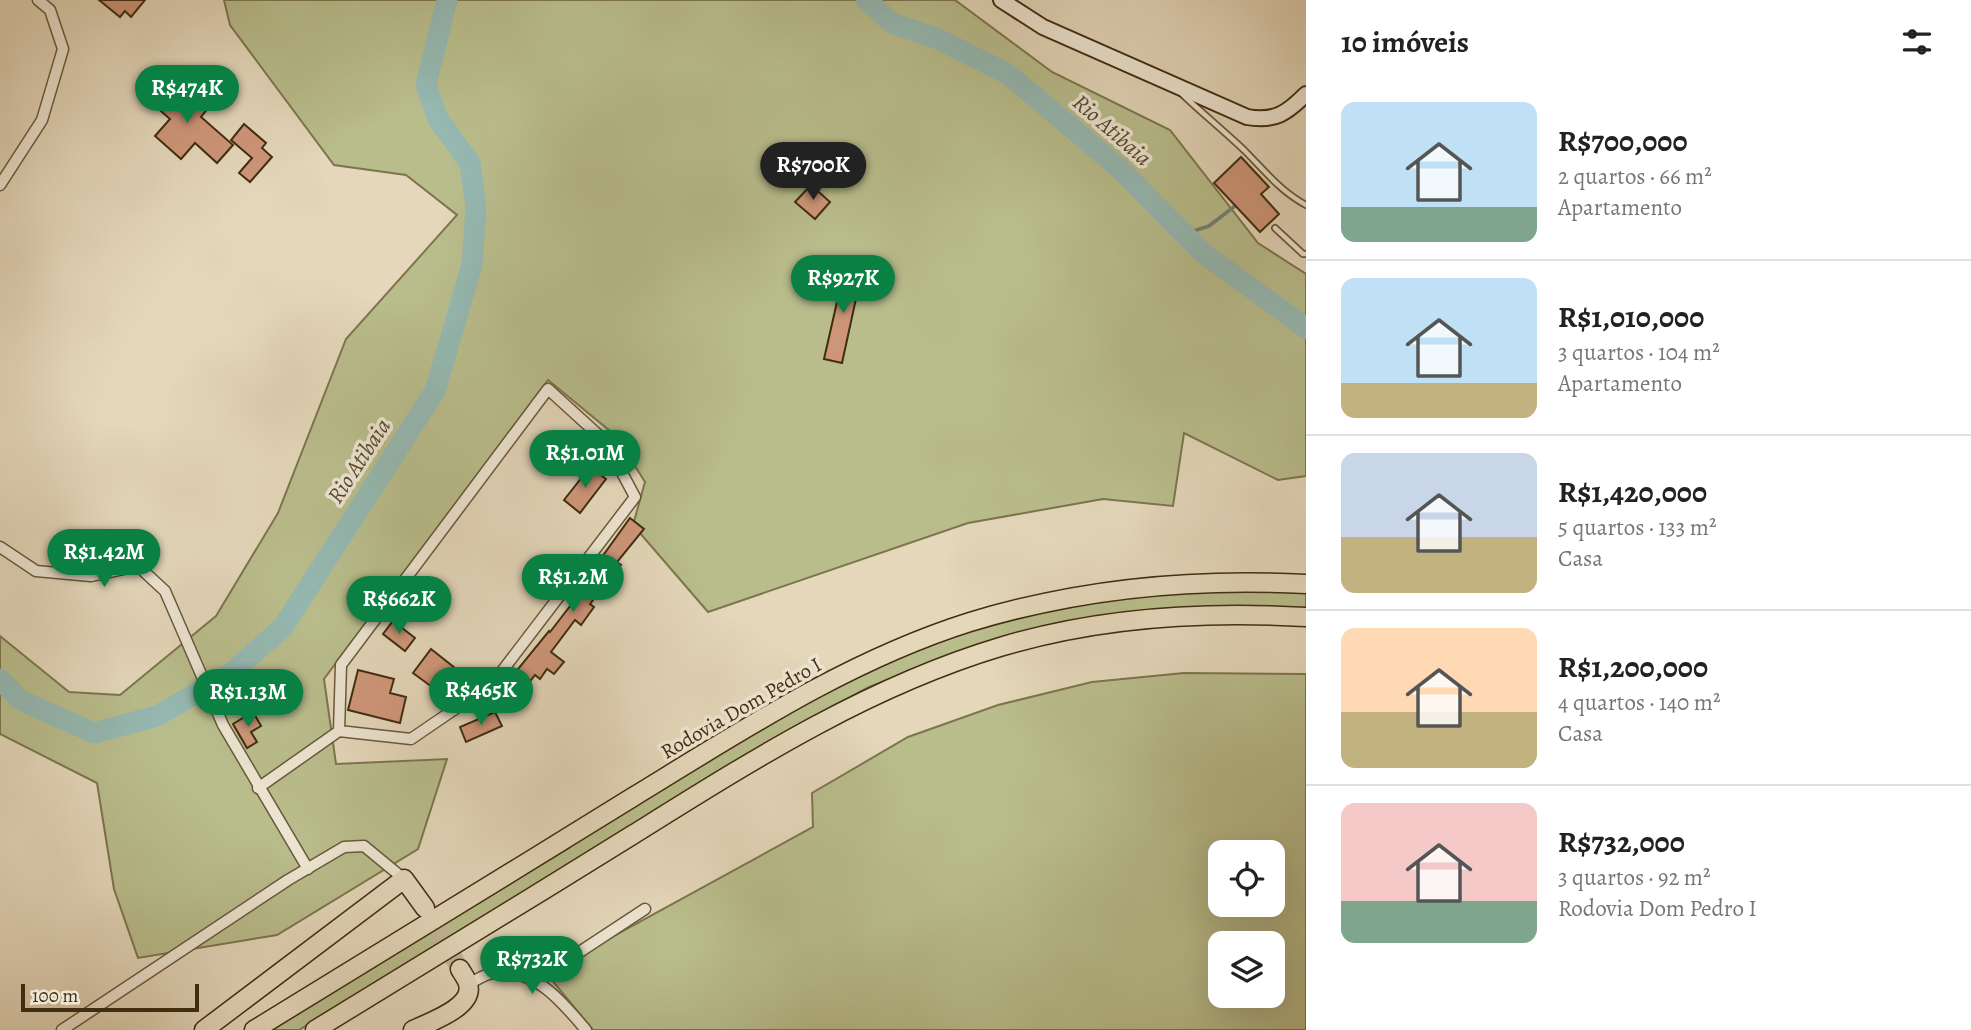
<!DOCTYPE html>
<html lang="pt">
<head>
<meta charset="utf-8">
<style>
	body { margin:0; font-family:Alegreya,serif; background:#f6f6f6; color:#222; height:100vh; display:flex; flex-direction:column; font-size:26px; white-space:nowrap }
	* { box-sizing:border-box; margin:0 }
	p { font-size:23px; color:#767676 }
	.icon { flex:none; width:38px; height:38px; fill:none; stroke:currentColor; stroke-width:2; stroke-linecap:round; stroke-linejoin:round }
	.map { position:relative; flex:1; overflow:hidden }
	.side { display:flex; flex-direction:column; background:#fff; width:665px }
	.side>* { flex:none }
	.fabs { position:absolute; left:1208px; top:840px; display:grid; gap:14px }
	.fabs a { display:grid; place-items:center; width:77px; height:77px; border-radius:14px; background:#fff; box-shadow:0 7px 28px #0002; font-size:35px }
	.scale { position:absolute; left:21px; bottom:18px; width:178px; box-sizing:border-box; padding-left:7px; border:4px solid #412d10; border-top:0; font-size:19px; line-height:24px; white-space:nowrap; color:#412d10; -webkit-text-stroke:5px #ede5d2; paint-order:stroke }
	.price { position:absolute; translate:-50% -60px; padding:0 16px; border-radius:24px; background:#0b8043; color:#fff; font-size:23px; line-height:46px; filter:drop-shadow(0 2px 4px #0008) }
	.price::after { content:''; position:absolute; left:50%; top:42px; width:21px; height:16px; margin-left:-10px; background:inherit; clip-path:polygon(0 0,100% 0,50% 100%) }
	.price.on { background:#222; color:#fff }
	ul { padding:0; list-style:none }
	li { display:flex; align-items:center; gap:21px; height:175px; padding:0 35px }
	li+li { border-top:2px solid #e0e0e0 }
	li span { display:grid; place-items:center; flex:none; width:196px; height:140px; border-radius:14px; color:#555 }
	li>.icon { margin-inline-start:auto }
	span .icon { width:84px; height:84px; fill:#fffc; stroke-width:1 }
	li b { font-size:30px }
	h2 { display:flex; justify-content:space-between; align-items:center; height:84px; padding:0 35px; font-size:30px }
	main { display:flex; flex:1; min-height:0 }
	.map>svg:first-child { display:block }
	.green { fill:#b9bd8c; stroke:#7d754e; stroke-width:2; fill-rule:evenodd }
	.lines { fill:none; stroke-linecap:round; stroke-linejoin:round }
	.stream { stroke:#738171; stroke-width:3.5 }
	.river { stroke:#95b9b2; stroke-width:21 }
	.building { fill:#ce9679; stroke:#412d10; stroke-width:2 }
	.highway-tunnel { stroke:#c3b598; stroke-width:18; stroke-dasharray:18 9; stroke-linecap:butt }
	.lane-casing { stroke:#6a583a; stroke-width:8 }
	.street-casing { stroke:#6a583a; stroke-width:13 }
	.secondary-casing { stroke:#412d10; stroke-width:18 }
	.highway-casing { stroke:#412d10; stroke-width:21 }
	.lane { stroke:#ede5d2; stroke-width:4.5 }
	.street { stroke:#ede5d2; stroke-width:10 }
	.secondary { stroke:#ede5d2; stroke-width:14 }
	.highway { stroke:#e4d7ba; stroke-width:18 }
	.labels { text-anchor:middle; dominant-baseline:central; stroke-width:7; stroke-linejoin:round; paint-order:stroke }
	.street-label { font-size:21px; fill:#412d10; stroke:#ede5d2 }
	.water-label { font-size:23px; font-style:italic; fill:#524930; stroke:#ede5d2 }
</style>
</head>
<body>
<main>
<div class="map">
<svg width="1306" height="1030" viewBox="0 0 1306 1030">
	<rect width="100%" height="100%" fill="#e4d7ba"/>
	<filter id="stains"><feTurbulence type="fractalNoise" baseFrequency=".00286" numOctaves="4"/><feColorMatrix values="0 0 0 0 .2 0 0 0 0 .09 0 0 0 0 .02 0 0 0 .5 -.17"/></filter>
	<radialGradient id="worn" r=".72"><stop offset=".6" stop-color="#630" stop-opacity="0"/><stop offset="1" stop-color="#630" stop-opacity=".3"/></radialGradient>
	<g class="green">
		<polygon points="224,0 955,0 1052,72 1170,130 1258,243 1306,274 1306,476 1278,480 1184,433 1173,506 1103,499 968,523 708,612 633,525 645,482 616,436 548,380 324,679 336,764 447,759 418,849 277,935 138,958 114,889 97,783 0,734 0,636 69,692 120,695 216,616 278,513 346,339 457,215 406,175 334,165 230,25"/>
		<polygon points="1209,590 1306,591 1306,610 1270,608 955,654 869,687 801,723 299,1030 267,1030 569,848 568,845 795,708 900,655 992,623 1083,602"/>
		<path d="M1184,673L1306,674V1030H593L546,973L813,827L812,793L908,737L998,705L1092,682ZM1220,852H1272V905H1220ZM1220,943H1272V996H1220Z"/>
	</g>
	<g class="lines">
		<polyline class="stream" points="1184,234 1209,226 1235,206"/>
		<g class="river">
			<polyline points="866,0 892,23 938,39 1008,74 1119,168 1203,253 1306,328"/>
			<polyline points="0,679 20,700 94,733 157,716 231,673 283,627 435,391 472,265 476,208 470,163 438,119 426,85 447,0"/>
		</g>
	</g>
	<g class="building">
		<polygon points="99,0 145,0 131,17 125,11 120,17"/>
		<polygon points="162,80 190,106 198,97 209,107 201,117 233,145 217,163 195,143 181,159 155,136 170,119 146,98"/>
		<polygon points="244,124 266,143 262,148 272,157 250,182 239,173 252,158 231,140"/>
		<polygon points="1241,157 1269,187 1261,194 1279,214 1260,232 1214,183"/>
		<polygon points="811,185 830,202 815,219 795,202"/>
		<polygon points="845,267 862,271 842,363 824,359"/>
		<polygon points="590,467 606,479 580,513 564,500"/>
		<polygon points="630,518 644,529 617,562 621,565 590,604 594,607 581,625 575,620 551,652 564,662 554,674 547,669 540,679 535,675 515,701 501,690 549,631 550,632 587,584 584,582"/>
		<polygon points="393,621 415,638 405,651 383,634"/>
		<polygon points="431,649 455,668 444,683 439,679 432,687 413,673"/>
		<polygon points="358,670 394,679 390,693 406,697 400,723 348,710"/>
		<polygon points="253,712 261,726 251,732 257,742 247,748 233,724"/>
		<polygon points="495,712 502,726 466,742 460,727"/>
	</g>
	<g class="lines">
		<polyline class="highway-tunnel" points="425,908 460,969"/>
		<g class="lane-casing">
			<g id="lane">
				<path d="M1182,94C1202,113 1224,131 1244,150C1264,170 1280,191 1306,205"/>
				<polyline points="1275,228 1303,254 1306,254"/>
			</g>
		</g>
		<g class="street-casing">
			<g id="street">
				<polyline points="0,185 42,120 63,49 50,10 38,0"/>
				<polyline points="0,547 36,571 91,576 138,566 165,591 223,725 308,869"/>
				<polyline points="258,788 339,731 411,739 493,683 635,497 605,441 548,389 341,665 339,731"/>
				<polyline points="537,980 645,909"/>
				<path d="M469,984C476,980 485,974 493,973C535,967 562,1002 586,1030"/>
				<polyline points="62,1030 288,880 344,847 364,846 404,879"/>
			</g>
		</g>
		<g class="secondary-casing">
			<path id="secondary" d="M1001,0L1043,27L1247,117C1275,122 1287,113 1306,94"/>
		</g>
		<g class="highway-casing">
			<g id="highway">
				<polyline points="204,1030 404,879 425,908"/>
				<path d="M254,1030C381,952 507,875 633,797C741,731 849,660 970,622C1078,589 1194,578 1306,584"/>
				<path d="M315,1030C421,965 528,900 634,834C751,761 867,687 1000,647C1099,617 1204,611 1306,617"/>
				<path d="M413,1030C430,1022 475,1007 468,984C467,979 462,973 460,969"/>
			</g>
		</g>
		<use href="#lane" class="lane"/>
		<use href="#street" class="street"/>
		<use href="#secondary" class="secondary"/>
		<use href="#highway" class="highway"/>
	</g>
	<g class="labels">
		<g class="street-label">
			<text transform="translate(741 708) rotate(-30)">Rodovia Dom Pedro I</text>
		</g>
		<g class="water-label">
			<text transform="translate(1112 130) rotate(41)">Rio Atibaia</text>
			<text transform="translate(359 461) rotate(-57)">Rio Atibaia</text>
		</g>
	</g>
	<rect width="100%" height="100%" filter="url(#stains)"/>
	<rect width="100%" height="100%" fill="url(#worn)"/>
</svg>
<div class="fabs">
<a><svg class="icon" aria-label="locate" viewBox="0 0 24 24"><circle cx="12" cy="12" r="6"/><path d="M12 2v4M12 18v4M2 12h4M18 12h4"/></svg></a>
<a><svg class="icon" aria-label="layers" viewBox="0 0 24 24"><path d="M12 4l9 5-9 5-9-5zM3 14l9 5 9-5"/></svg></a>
</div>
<div class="scale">100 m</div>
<b class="price" style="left:187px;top:125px">R$474K</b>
<b class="price on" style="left:813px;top:202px">R$700K</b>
<b class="price" style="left:843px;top:315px">R$927K</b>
<b class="price" style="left:585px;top:490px">R$1.01M</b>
<b class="price" style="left:104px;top:589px">R$1.42M</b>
<b class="price" style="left:573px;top:614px">R$1.2M</b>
<b class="price" style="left:399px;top:636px">R$662K</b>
<b class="price" style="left:481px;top:727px">R$465K</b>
<b class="price" style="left:248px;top:729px">R$1.13M</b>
<b class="price" style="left:532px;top:996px">R$732K</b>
</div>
<section class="side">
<h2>10 imóveis<svg class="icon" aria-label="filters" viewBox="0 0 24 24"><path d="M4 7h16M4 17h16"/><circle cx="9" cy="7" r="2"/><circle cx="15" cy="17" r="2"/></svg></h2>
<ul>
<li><span style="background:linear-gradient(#bfe0f5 75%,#7fa58c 0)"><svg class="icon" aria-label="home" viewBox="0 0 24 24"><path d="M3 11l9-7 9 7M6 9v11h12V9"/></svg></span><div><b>R$700,000</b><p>2 quartos · 66 m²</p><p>Apartamento</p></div></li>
<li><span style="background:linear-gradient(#bfe0f5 75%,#c2b280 0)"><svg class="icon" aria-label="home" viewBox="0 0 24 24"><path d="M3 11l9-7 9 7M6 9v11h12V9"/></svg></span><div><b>R$1,010,000</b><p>3 quartos · 104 m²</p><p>Apartamento</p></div></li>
<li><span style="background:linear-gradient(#c9d6e8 60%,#c2b280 0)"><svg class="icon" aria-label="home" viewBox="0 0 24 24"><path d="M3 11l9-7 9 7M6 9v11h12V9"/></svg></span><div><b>R$1,420,000</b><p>5 quartos · 133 m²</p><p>Casa</p></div></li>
<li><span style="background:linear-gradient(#ffd9b3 60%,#c2b280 0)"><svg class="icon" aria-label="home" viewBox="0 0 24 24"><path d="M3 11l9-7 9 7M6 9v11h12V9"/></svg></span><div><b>R$1,200,000</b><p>4 quartos · 140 m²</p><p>Casa</p></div></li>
<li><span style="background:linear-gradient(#f6c9c9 70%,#7fa58c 0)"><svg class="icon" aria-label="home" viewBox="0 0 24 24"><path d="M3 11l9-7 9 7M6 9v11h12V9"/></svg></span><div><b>R$732,000</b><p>3 quartos · 92 m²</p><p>Rodovia Dom Pedro I</p></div></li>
</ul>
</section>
</main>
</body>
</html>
